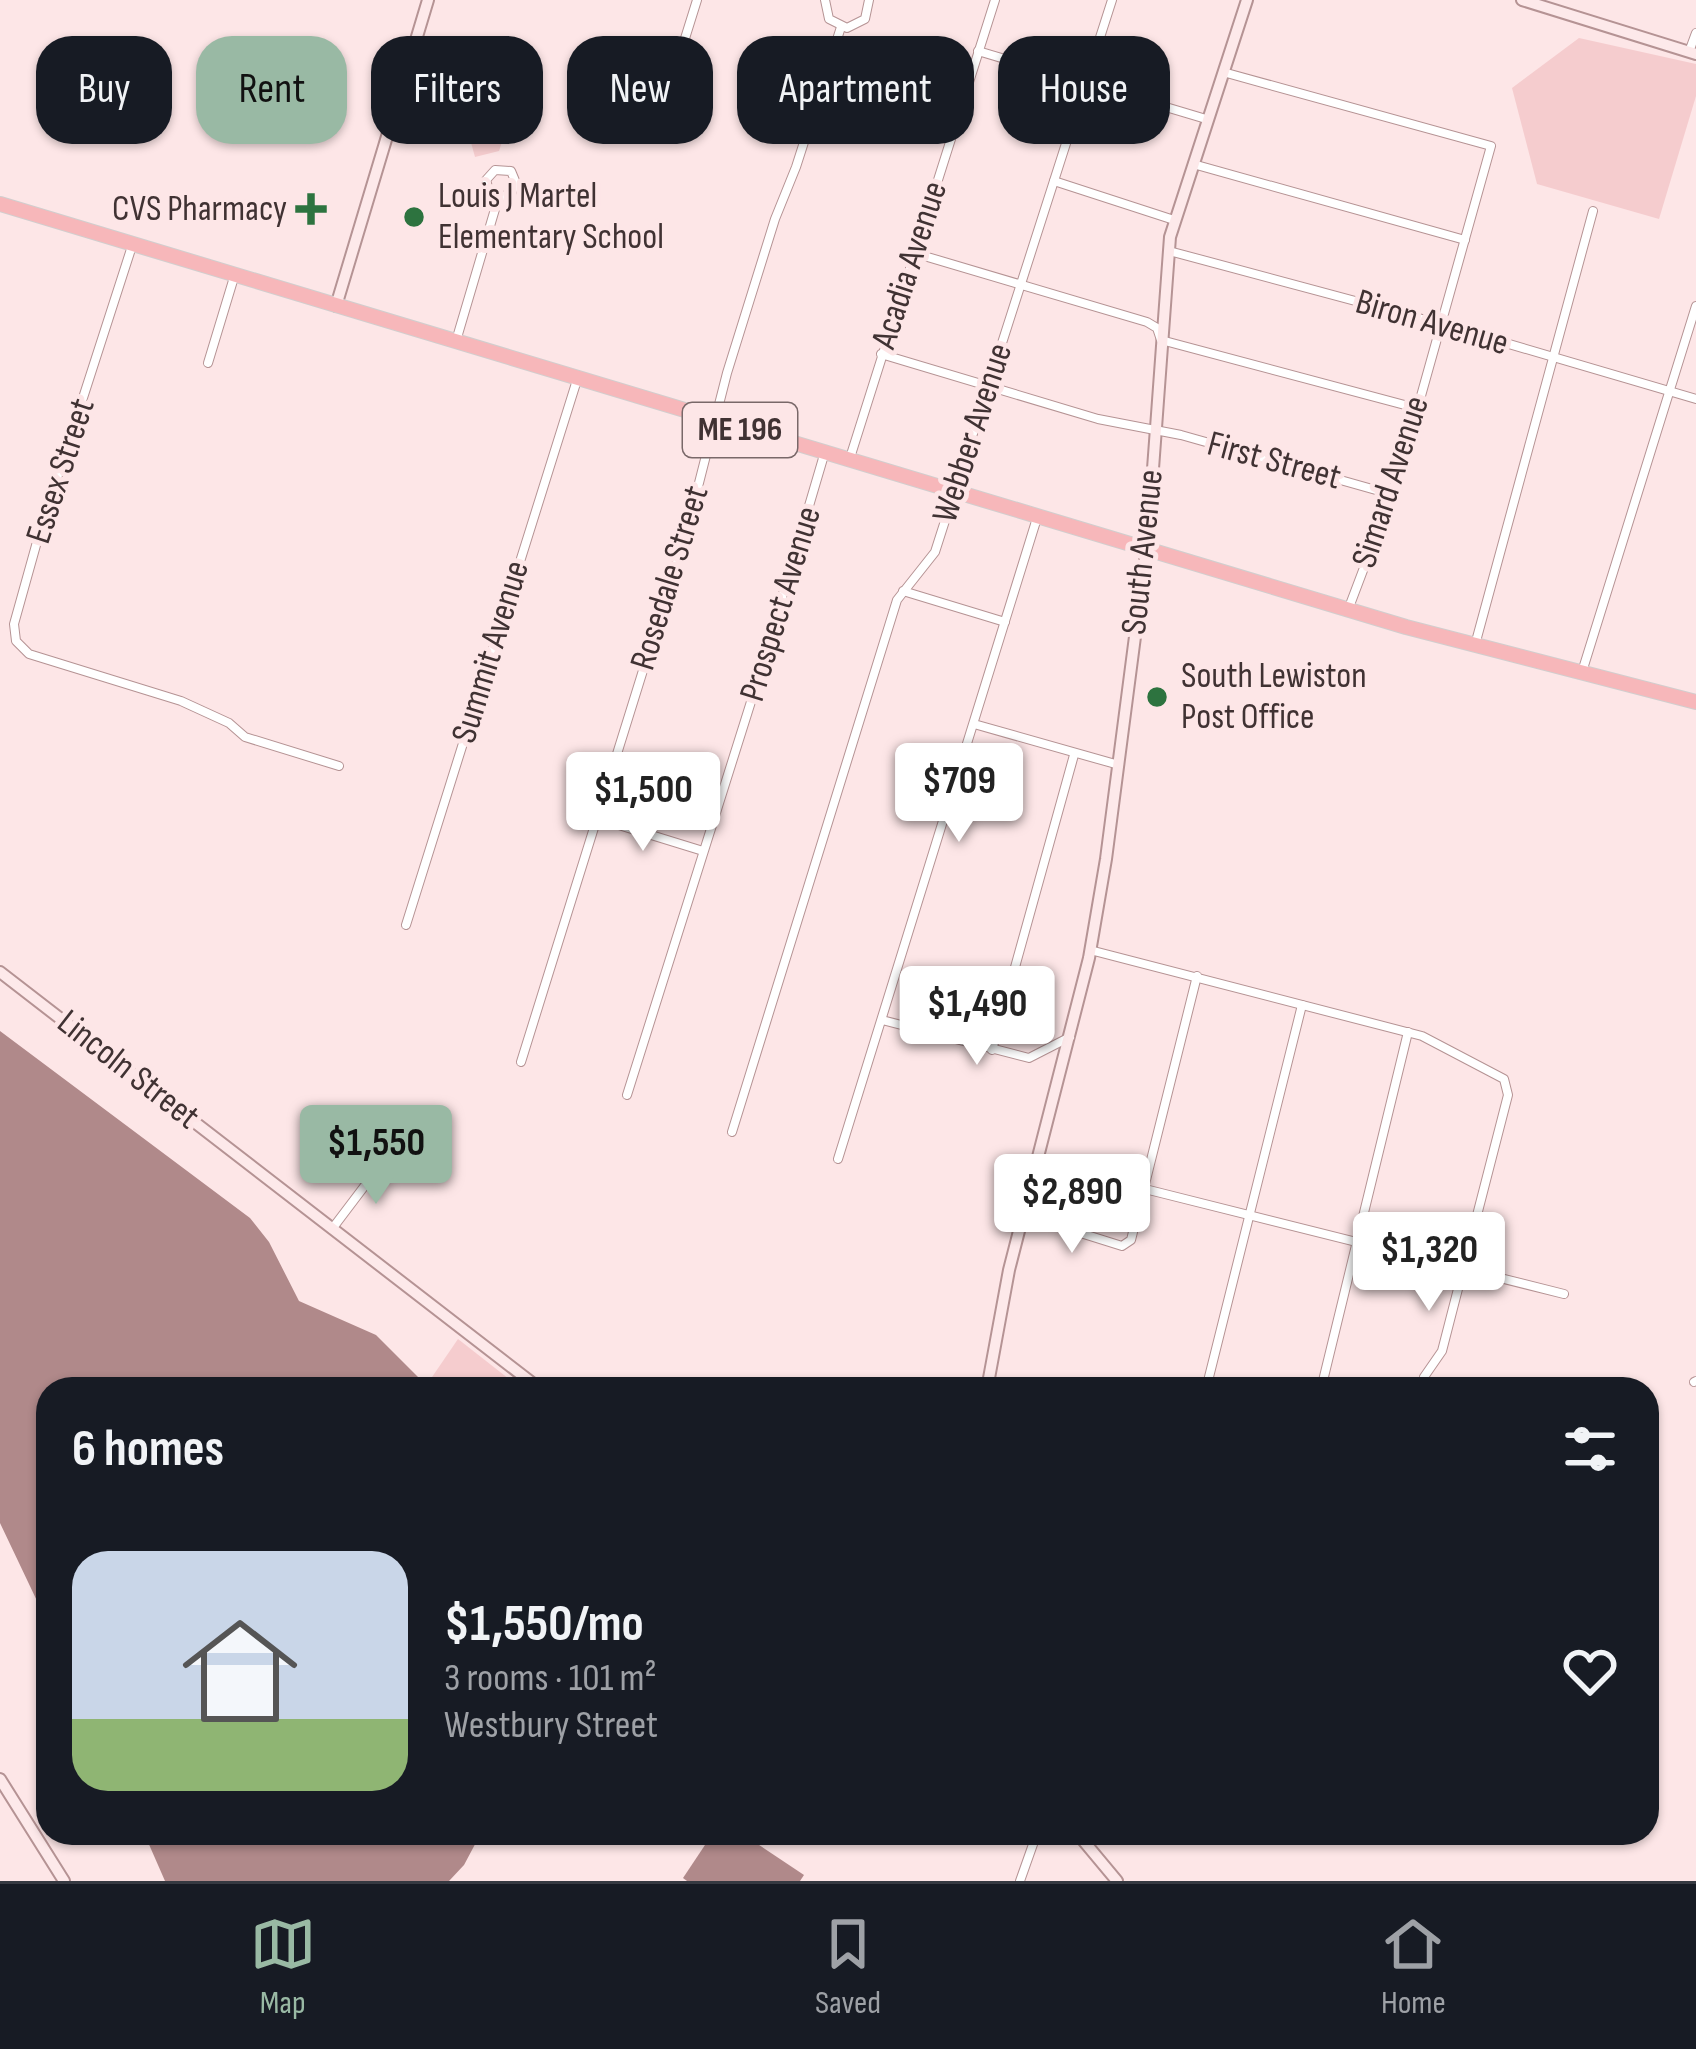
<!DOCTYPE html>
<html lang="en">
<head>
<meta charset="utf-8">
<style>
	body { margin:0; font-family:"Sofia Sans Condensed",sans-serif; background:#20242c; color:#f1f3f6; height:100vh; display:flex; flex-direction:column; font-size:45px; white-space:nowrap }
	* { box-sizing:border-box; margin:0 }
	p { font-size:39px; color:#9ea1a6 }
	.icon { flex:none; width:66px; height:66px; fill:none; stroke:currentColor; stroke-width:2; stroke-linecap:round; stroke-linejoin:round }
	.map { position:relative; flex:1; overflow:hidden }
	.panel { position:absolute; left:36px; top:1377px; width:1623px; height:468px; display:flex; flex-direction:column; background:#171b24; border-radius:36px; box-shadow:0 3px 9px #0004 }
	.panel>* { flex:none }
	.hud { position:absolute; left:36px; top:36px; width:1626px; height:108px; display:flex; gap:24px }
	.price { position:absolute; translate:-50% -102px; padding:0 27px; border-radius:12px; background:#fff; color:#222; font-size:39px; line-height:78px; filter:drop-shadow(0 3px 6px #0008) }
	.price::after { content:''; position:absolute; left:50%; top:72px; width:36px; height:27px; margin-left:-18px; background:inherit; clip-path:polygon(0 0,100% 0,50% 100%) }
	.price.active { background:#99b9a4; color:#111 }
	ul { padding:0; list-style:none }
	li { display:flex; align-items:center; gap:36px; height:300px; padding:0 36px }
	li+li { border-top:3px solid #363941 }
	li span { display:grid; place-items:center; flex:none; width:336px; height:240px; border-radius:36px; color:#555 }
	li>.icon { margin-inline-start:auto }
	span .icon { width:144px; height:144px; fill:#fffc; stroke-width:1 }
	li b { font-size:51px }
	h2 { display:flex; justify-content:space-between; align-items:center; height:144px; padding:0 36px; font-size:51px }
	.chip { padding:0 42px; border-radius:36px; background:#171b24; box-shadow:0 3px 9px #0004; font-size:42px; line-height:108px }
	.chip.active { background:#99b9a4; color:#111 }
	.menu { display:flex; justify-content:space-around; align-items:center; height:168px; border-top:3px solid #363941; background:#171b24; font-size:33px; color:#9ea1a6 }
	.menu a { display:grid; justify-items:center; gap:6px }
	.menu .active { color:#99b9a4 }
	.map>svg:first-child { display:block }
	.green { fill:#f5ccce }
	.water { fill:#b0898a }
	.lines { fill:none; stroke-linecap:round; stroke-linejoin:round }
	.street-casing { stroke:#b59394; stroke-width:10 }
	.secondary-casing { stroke:#b59394; stroke-width:14 }
	.highway-casing { stroke:#d1cece; stroke-width:16 }
	.street { stroke:#fff; stroke-width:8 }
	.secondary { stroke:#fde9ea; stroke-width:10 }
	.highway { stroke:#f7b7ba; stroke-width:14 }
	.poi-dot { fill:#2d733f; stroke:#fde6e7; stroke-width:4.5 }
	.labels { text-anchor:middle; dominant-baseline:central; stroke-width:10; stroke-linejoin:round; paint-order:stroke }
	.shield { fill:#fde6e7; stroke:#796869; stroke-width:3 }
	.shield-label { font-size:33px; font-weight:bold; fill:#403233 }
	.poi-label { font-size:36px; fill:#403233; stroke:#fde6e7; text-anchor:start }
	.street-label { font-size:36px; fill:#403233; stroke:#fde6e7 }
</style>
</head>
<body>
<div class="map">
<svg width="1696" height="1881" viewBox="0 0 1696 1881">
	<rect width="100%" height="100%" fill="#fde6e7"/>
	<g class="green">
		<polygon points="1579,38 1696,64 1696,96 1659,219 1537,184 1512,88"/>
		<polygon points="490,86 517,96 499,151 475,157 470,139"/>
		<polygon points="458,1339 522,1389 434,1389 430,1380"/>
	</g>
	<g class="water">
		<polygon points="0,1031 250,1218 269,1242 299,1301 376,1335 430,1389 48,1389 48,1624 0,1523"/>
		<polygon points="144,1833 481,1833 464,1865 449,1881 165,1881"/>
		<polygon points="713,1833 741,1833 804,1875 800,1881 687,1881 683,1878"/>
	</g>
	<g class="lines">
		<g class="street-casing">
			<g id="street">
				<polyline points="825,0 829,19 847,28 865,19 869,0"/>
				<polyline points="978,51 1206,119"/>
				<polyline points="1689,52 1696,33"/>
				<polyline points="1223,72 1491,146 1398,478 1348,610"/>
				<polyline points="657,128 697,0"/>
				<polyline points="1193,164 1465,240"/>
				<polyline points="1054,181 1174,220"/>
				<polyline points="133,243 40,531 14,624 16,641 29,654 181,701 229,723 245,737 339,766"/>
				<polyline points="1169,251 1441,324 1696,399"/>
				<polyline points="914,253 1147,322 1157,328 1161,340 1416,408"/>
				<polyline points="456,341 498,199 512,192 516,183 511,171 495,170 486,180 490,194 498,199"/>
				<polyline points="881,354 1098,419 1181,435 1390,494"/>
				<polyline points="208,363 235,274"/>
				<polyline points="849,461 995,0"/>
				<polyline points="903,591 1005,622"/>
				<polyline points="1475,645 1593,211"/>
				<polyline points="1582,672 1696,306"/>
				<polyline points="974,724 1119,765"/>
				<polyline points="596,818 703,851"/>
				<polyline points="406,925 577,380"/>
				<polyline points="1090,950 1422,1036 1504,1079 1508,1095 1442,1351 1424,1377"/>
				<polyline points="882,1020 1029,1058 1070,1037"/>
				<polyline points="992,1050 1074,755"/>
				<polyline points="521,1062 688,526 727,373 775,219 796,167 841,27"/>
				<polyline points="627,1095 755,689 824,455"/>
				<polyline points="732,1132 897,600 935,552 1112,0"/>
				<polyline points="838,1159 1037,518"/>
				<polyline points="1145,1189 1564,1294"/>
				<polyline points="1023,1215 1122,1246 1131,1240 1197,976"/>
				<polyline points="332,1229 385,1159"/>
				<polyline points="1694,1382 1696,1381"/>
				<polyline points="1206,1389 1302,1005"/>
				<polyline points="1321,1389 1408,1032"/>
				<polyline points="1020,1881 1037,1833"/>
			</g>
		</g>
		<g class="secondary-casing">
			<g id="secondary">
				<polyline points="1522,0 1696,54"/>
				<polyline points="336,306 428,0"/>
				<polyline points="0,972 540,1389"/>
				<polyline points="987,1389 1009,1270 1089,958 1106,859 1148,537 1170,237 1247,0"/>
				<polyline points="0,1779 64,1881"/>
				<polyline points="1077,1833 1117,1881"/>
			</g>
		</g>
		<g class="highway-casing">
			<polyline id="highway" points="0,204 1406,627 1696,702"/>
		</g>
		<use href="#street" class="street"/>
		<use href="#secondary" class="secondary"/>
		<use href="#highway" class="highway"/>
	</g>
	<g class="poi-dot">
		<path d="M305 191h12v12h12v12h-12v12h-12v-12h-12v-12h12z"/>
		<circle cx="414" cy="217" r="12"/>
		<circle cx="1157" cy="697" r="12"/>
	</g>
	<g class="labels">
		<rect class="shield" x="683" y="403" width="114" height="54" rx="9"/>
		<g class="shield-label">
			<text x="740" y="430">ME 196</text>
		</g>
		<g class="poi-label">
			<text x="438" y="196">Louis J Martel<tspan x="438" dy="41">Elementary School</tspan></text>
			<text x="287" y="209" text-anchor="end">CVS Pharmacy</text>
			<text x="1181" y="676">South Lewiston<tspan x="1181" dy="41">Post Office</tspan></text>
		</g>
		<g class="street-label">
			<text transform="translate(910 265) rotate(-72)">Acadia Avenue</text>
			<text transform="translate(1432 323) rotate(16)">Biron Avenue</text>
			<text transform="translate(973 433) rotate(-72)">Webber Avenue</text>
			<text transform="translate(1274 461) rotate(15)">First Street</text>
			<text transform="translate(61 471) rotate(-72)">Essex Street</text>
			<text transform="translate(1391 482) rotate(-72)">Simard Avenue</text>
			<text transform="translate(1143 552) rotate(-84)">South Avenue</text>
			<text transform="translate(670 578) rotate(-73)">Rosedale Street</text>
			<text transform="translate(781 604) rotate(-73)">Prospect Avenue</text>
			<text transform="translate(491 652) rotate(-73)">Summit Avenue</text>
			<text transform="translate(128 1070) rotate(38)">Lincoln Street</text>
		</g>
	</g>
</svg>
<b class="price" style="left:959px;top:845px">$709</b>
<b class="price" style="left:643px;top:854px">$1,500</b>
<b class="price" style="left:977px;top:1068px">$1,490</b>
<b class="price active" style="left:376px;top:1207px">$1,550</b>
<b class="price" style="left:1072px;top:1256px">$2,890</b>
<b class="price" style="left:1429px;top:1314px">$1,320</b>
<div class="hud">
<a class="chip">Buy</a>
<a class="chip active">Rent</a>
<a class="chip">Filters</a>
<a class="chip">New</a>
<a class="chip">Apartment</a>
<a class="chip">House</a>
</div>
<section class="panel">
<h2>6 homes<svg class="icon" aria-label="filters" viewBox="0 0 24 24"><path d="M4 7h16M4 17h16"/><circle cx="9" cy="7" r="2"/><circle cx="15" cy="17" r="2"/></svg></h2>
<ul>
<li><span style="background:linear-gradient(#c9d6e8 70%,#8fb573 0)"><svg class="icon" aria-label="home" viewBox="0 0 24 24"><path d="M3 11l9-7 9 7M6 9v11h12V9"/></svg></span><div><b>$1,550/mo</b><p>3 rooms · 101 m²</p><p>Westbury Street</p></div><svg class="icon" aria-label="heart" viewBox="0 0 24 24"><path d="M12 20l-8-8c-3-5 5-10 8-4 3-6 11-1 8 4z"/></svg></li>
</ul>
</section>
</div>
<nav class="menu">
<a class="active"><svg class="icon" aria-label="map" viewBox="0 0 24 24"><path d="M3 6l6-2 6 2 6-2v14l-6 2-6-2-6 2zM9 4v14M15 6v14"/></svg>Map</a>
<a><svg class="icon" aria-label="saved" viewBox="0 0 24 24"><path d="M7 4h10v16l-5-4-5 4z"/></svg>Saved</a>
<a><svg class="icon" aria-label="home" viewBox="0 0 24 24"><path d="M3 11l9-7 9 7M6 9v11h12V9"/></svg>Home</a>
</nav>
</body>
</html>
